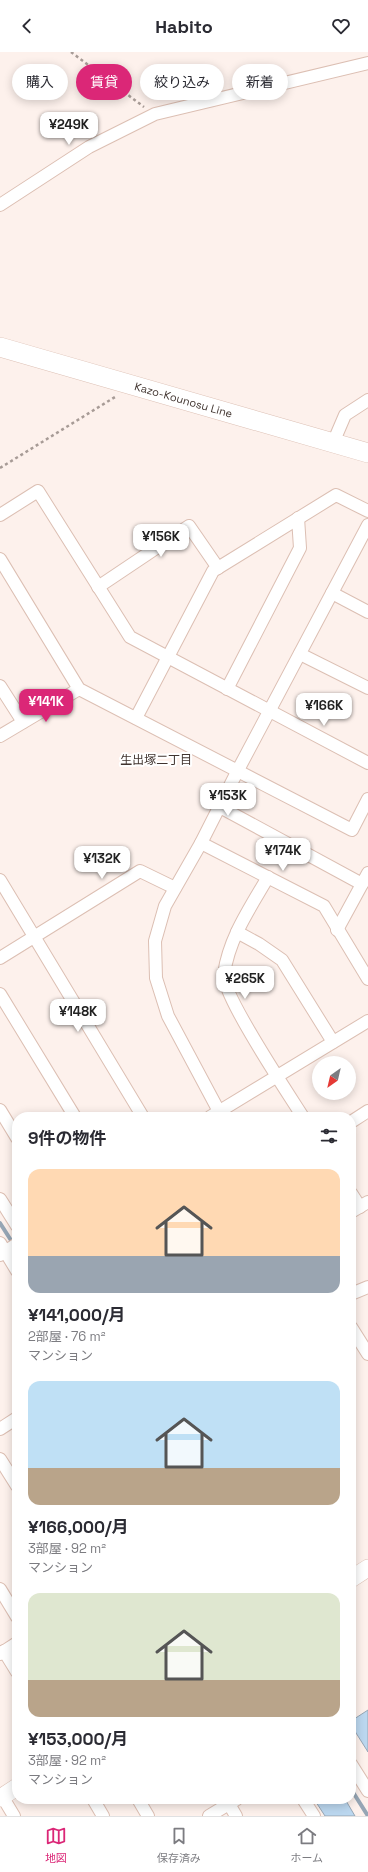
<!DOCTYPE html>
<html lang="ja">
<head>
<meta charset="utf-8">
<style>
	body { margin:0; font-family:"Space Grotesk","Noto Sans JP",sans-serif; background:#f2f2f3; color:#2b2b33; height:100vh; display:flex; flex-direction:column; font-size:15px; white-space:nowrap }
	* { box-sizing:border-box; margin:0 }
	p { font-size:13px; color:#7c7c81 }
	.icon { flex:none; width:22px; height:22px; fill:none; stroke:currentColor; stroke-width:2; stroke-linecap:round; stroke-linejoin:round }
	.map { position:relative; flex:1; overflow:hidden }
	.details { position:absolute; left:12px; top:1060px; width:344px; height:692px; display:flex; flex-direction:column; background:#fff; border-radius:16px; box-shadow:0 2px 10px #0003 }
	.details>* { flex:none }
	.hud { position:absolute; left:12px; top:12px; width:344px; height:36px; display:flex; gap:8px }
	.needle { width:26px; rotate:214deg }
	.controls { position:absolute; left:312px; top:1004px; display:grid; gap:8px }
	.controls a { display:grid; place-items:center; width:44px; height:44px; border-radius:50%; background:#fff; box-shadow:0 2px 10px #0003; font-size:20px }
	.price { position:absolute; translate:-50% -34px; padding:0 9px; border-radius:8px; background:#fff; color:#222; font-size:13px; line-height:26px; filter:drop-shadow(0 1px 2px #0008) }
	.price::after { content:''; position:absolute; left:50%; top:24px; width:12px; height:9px; margin-left:-6px; background:inherit; clip-path:polygon(0 0,100% 0,50% 100%) }
	.price.active { background:#db2777; color:#fff }
	ul { padding:0; list-style:none }
	li { display:grid; align-content:center; gap:8px; height:212px; padding:0 16px }
	li span { display:grid; place-items:center; height:124px; border-radius:12px; color:#555 }
	li>.icon { margin-inline-start:auto }
	span .icon { width:72px; height:72px; fill:#fffc; stroke-width:1 }
	li b { font-size:17px }
	h2 { display:flex; justify-content:space-between; align-items:center; height:48px; padding:0 16px; font-size:17px }
	.chip { padding:0 14px; border-radius:18px; background:#fff; box-shadow:0 2px 10px #0003; font-size:14px; line-height:36px }
	.chip.active { background:#db2777; color:#fff }
	header { display:flex; justify-content:space-between; align-items:center; height:52px; padding:0 16px; background:#fff; font-size:18px; font-weight:700 }
	.tab-bar { display:flex; justify-content:space-around; align-items:center; height:56px; border-top:1px solid #e1e1e2; background:#fff; font-size:11px; color:#7c7c81 }
	.tab-bar a { display:grid; justify-items:center; gap:2px }
	.tab-bar .active { color:#db2777 }
	.map>svg:first-child { display:block }
	.water { fill:#bbd7ef; stroke:#96a6b5 }
	.lines { fill:none; stroke-linecap:round; stroke-linejoin:round }
	.stream { stroke:#96a6b5; stroke-width:4 }
	.street-casing { stroke:#dcbfb3; stroke-width:14 }
	.secondary-casing { stroke:#dcbfb3; stroke-width:18 }
	.primary-casing { stroke:#dcbfb3; stroke-width:20 }
	.path { stroke:#a79b96; stroke-width:2.5; stroke-dasharray:3 3; stroke-linecap:butt }
	.street { stroke:#fff; stroke-width:12 }
	.secondary { stroke:#fff; stroke-width:17 }
	.primary { stroke:#fff; stroke-width:19 }
	.labels { text-anchor:middle; dominant-baseline:central; stroke-width:4; stroke-linejoin:round; paint-order:stroke }
	.street-label { font-size:11px; fill:#40342f; stroke:#fff }
	.neighbourhood-label { font-size:12px; fill:#40342f; stroke:#fff }
</style>
</head>
<body>
<header><svg class="icon" aria-label="back" viewBox="0 0 24 24"><path d="M15 5l-7 7 7 7"/></svg>Habito<svg class="icon" aria-label="heart" viewBox="0 0 24 24"><path d="M12 20l-8-8c-3-5 5-10 8-4 3-6 11-1 8 4z"/></svg></header>
<div class="map">
<svg width="368" height="1764" viewBox="0 0 368 1764">
	<rect width="100%" height="100%" fill="#fdf1ec"/>
	<g class="water">
		<polygon points="368,1658 368,1700 351,1673 351,1669"/>
		<polygon points="314,1747 345,1747 355,1764 325,1764"/>
	</g>
	<g class="lines">
		<g class="stream">
			<polyline points="0,1171 14,1193"/>
			<polyline points="351,1737 368,1764"/>
		</g>
		<g class="street-casing">
			<g id="street">
				<polyline points="0,153 89,95 155,62 368,11"/>
				<polyline points="333,391 345,363 368,348"/>
				<polyline points="0,463 38,439 130,585 368,711"/>
				<polyline points="0,507 79,637 352,778 368,747"/>
				<polyline points="98,535 189,474 218,516"/>
				<polyline points="332,541 368,560"/>
				<polyline points="300,602 368,636"/>
				<polyline points="0,634 23,670"/>
				<polyline points="227,637 300,496 298,466"/>
				<polyline points="136,666 213,519 336,443 368,459"/>
				<polyline points="0,684 79,637"/>
				<polyline points="220,755 362,832"/>
				<polyline points="201,791 324,854 368,927"/>
				<path d="M268,825C250,856 229,886 224,922C221,941 289,1043 303,1065"/>
				<polyline points="0,828 143,1065"/>
				<polyline points="337,878 368,821"/>
				<polyline points="237,880 259,892 282,908 333,990"/>
				<polyline points="0,906 140,819 175,836"/>
				<polyline points="0,942 75,1065"/>
				<polyline points="0,1058 17,1086"/>
				<polyline points="210,1065 368,969"/>
				<polyline points="222,1065 168,964 156,926 155,889 165,854 201,791 238,718 368,473"/>
				<polyline points="351,1070 368,1059"/>
				<polyline points="351,1141 360,1155"/>
				<polyline points="0,1147 17,1174"/>
				<polyline points="351,1160 368,1150"/>
				<polyline points="0,1191 17,1219"/>
				<polyline points="0,1203 17,1192"/>
				<polyline points="351,1242 368,1235"/>
				<polyline points="351,1275 368,1302"/>
				<polyline points="0,1377 17,1366"/>
				<polyline points="0,1407 17,1434"/>
				<polyline points="0,1537 17,1565"/>
				<polyline points="4,1599 17,1620"/>
				<polyline points="0,1602 17,1591"/>
				<polyline points="351,1712 368,1739"/>
				<polyline points="2,1744 14,1764"/>
				<polyline points="93,1747 103,1764"/>
				<polyline points="138,1747 148,1764"/>
				<polyline points="303,1747 314,1764"/>
				<polyline points="229,1752 236,1764"/>
				<polyline points="209,1764 237,1747"/>
			</g>
		</g>
		<g class="secondary-casing">
			<g id="secondary">
				<polyline points="351,1527 368,1516"/>
				<polyline points="0,1746 17,1735"/>
			</g>
		</g>
		<g class="primary-casing">
			<g id="primary">
				<path id="s1" d="M0,295L368,401"/>
			</g>
		</g>
		<g class="path">
			<polyline points="71,0 144,55"/>
			<polyline points="0,416 115,345"/>
		</g>
		<use href="#street" class="street"/>
		<use href="#secondary" class="secondary"/>
		<use href="#primary" class="primary"/>
	</g>
	<g class="labels">
		<g class="street-label">
			<text stroke="none"><textPath href="#s1" startOffset="191">Kazo-Kounosu Line</textPath></text>
		</g>
		<g class="neighbourhood-label">
			<text x="156" y="708">生出塚二丁目</text>
		</g>
	</g>
</svg>
<div class="controls">
<a><svg class="needle" viewBox="-14 -14 28 28"><path d="M0-13l5 13h-10z" fill="#e53935"/><path d="M0 13l5-13h-10z" fill="#7c7c81"/></svg></a>
</div>
<b class="price" style="left:69px;top:94px">¥249K</b>
<b class="price" style="left:161px;top:506px">¥156K</b>
<b class="price active" style="left:46px;top:671px">¥141K</b>
<b class="price" style="left:324px;top:675px">¥166K</b>
<b class="price" style="left:228px;top:765px">¥153K</b>
<b class="price" style="left:283px;top:820px">¥174K</b>
<b class="price" style="left:102px;top:828px">¥132K</b>
<b class="price" style="left:245px;top:948px">¥265K</b>
<b class="price" style="left:78px;top:981px">¥148K</b>
<div class="hud">
<a class="chip">購入</a>
<a class="chip active">賃貸</a>
<a class="chip">絞り込み</a>
<a class="chip">新着</a>
</div>
<section class="details">
<h2>9件の物件<svg class="icon" aria-label="filters" viewBox="0 0 24 24"><path d="M4 7h16M4 17h16"/><circle cx="9" cy="7" r="2"/><circle cx="15" cy="17" r="2"/></svg></h2>
<ul>
<li><span style="background:linear-gradient(#ffd9b3 70%,#9aa5b1 0)"><svg class="icon" aria-label="home" viewBox="0 0 24 24"><path d="M3 11l9-7 9 7M6 9v11h12V9"/></svg></span><div><b>¥141,000/月</b><p>2部屋 · 76 m²</p><p>マンション</p></div></li>
<li><span style="background:linear-gradient(#bfe0f5 70%,#b9a48a 0)"><svg class="icon" aria-label="home" viewBox="0 0 24 24"><path d="M3 11l9-7 9 7M6 9v11h12V9"/></svg></span><div><b>¥166,000/月</b><p>3部屋 · 92 m²</p><p>マンション</p></div></li>
<li><span style="background:linear-gradient(#dfe7d0 70%,#b9a48a 0)"><svg class="icon" aria-label="home" viewBox="0 0 24 24"><path d="M3 11l9-7 9 7M6 9v11h12V9"/></svg></span><div><b>¥153,000/月</b><p>3部屋 · 92 m²</p><p>マンション</p></div></li>
</ul>
</section>
</div>
<nav class="tab-bar">
<a class="active"><svg class="icon" aria-label="map" viewBox="0 0 24 24"><path d="M3 6l6-2 6 2 6-2v14l-6 2-6-2-6 2zM9 4v14M15 6v14"/></svg>地図</a>
<a><svg class="icon" aria-label="saved" viewBox="0 0 24 24"><path d="M7 4h10v16l-5-4-5 4z"/></svg>保存済み</a>
<a><svg class="icon" aria-label="home" viewBox="0 0 24 24"><path d="M3 11l9-7 9 7M6 9v11h12V9"/></svg>ホーム</a>
</nav>
</body>
</html>
